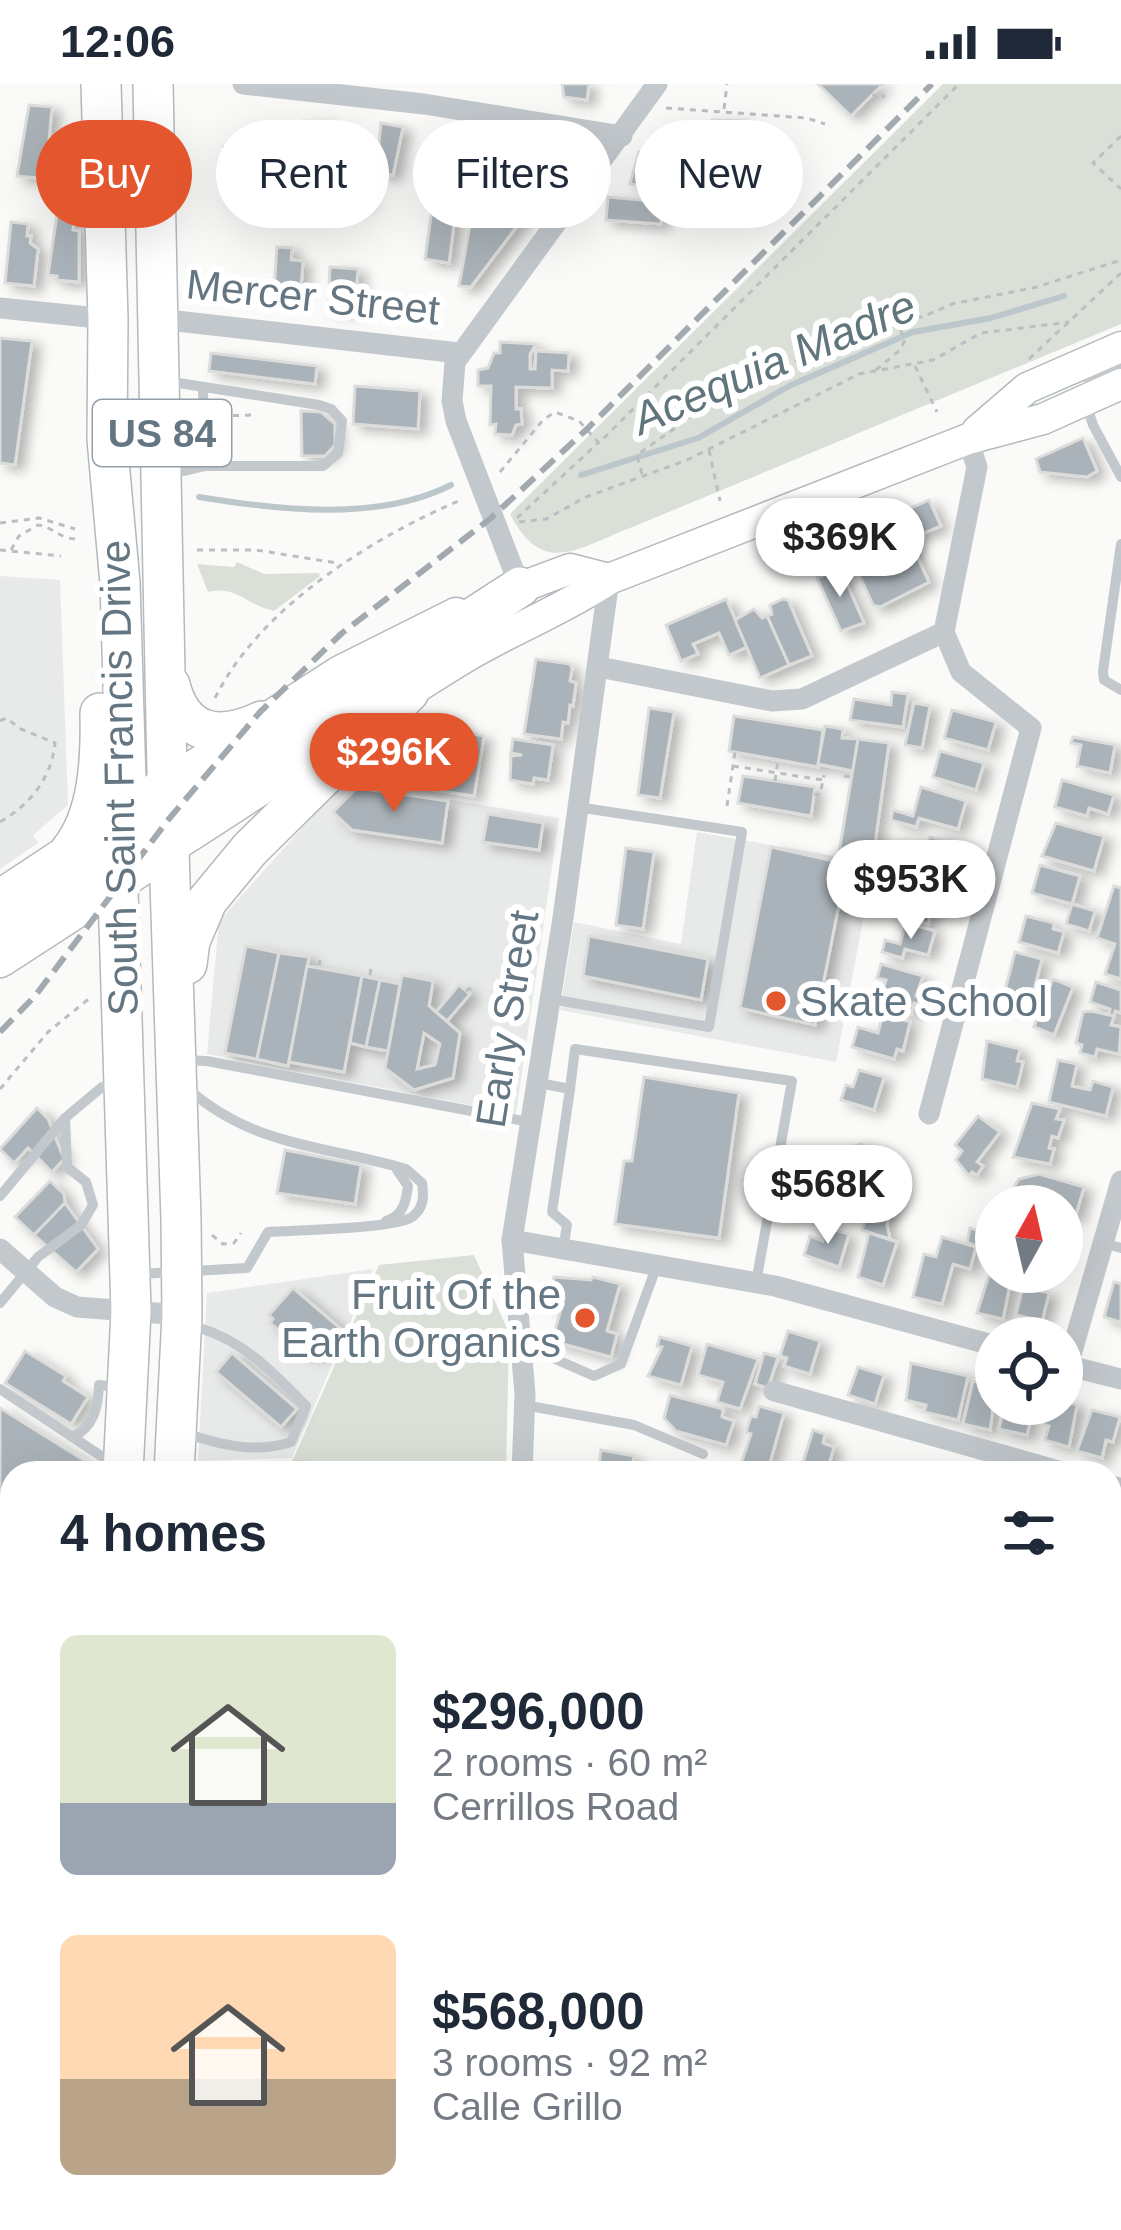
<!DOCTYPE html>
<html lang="en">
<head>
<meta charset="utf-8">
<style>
	body { margin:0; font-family:Helvetica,sans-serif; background:#f6f6f7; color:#1f2937; height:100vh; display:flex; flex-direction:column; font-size:45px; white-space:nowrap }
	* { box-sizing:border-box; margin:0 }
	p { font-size:39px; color:#747a83 }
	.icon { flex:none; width:66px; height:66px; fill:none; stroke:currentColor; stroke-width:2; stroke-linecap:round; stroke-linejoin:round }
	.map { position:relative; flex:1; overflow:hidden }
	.panel { position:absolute; left:0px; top:1377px; width:1122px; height:771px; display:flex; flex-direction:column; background:#fff; border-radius:36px 36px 0 0; box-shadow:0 12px 48px #0002 }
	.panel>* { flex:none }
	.top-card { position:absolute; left:36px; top:36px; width:1050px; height:108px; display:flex; gap:24px }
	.needle { width:78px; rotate:8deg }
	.fabs { position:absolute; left:975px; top:1101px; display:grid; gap:24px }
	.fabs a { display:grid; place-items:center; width:108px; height:108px; border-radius:50%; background:#fff; box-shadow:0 12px 48px #0002; font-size:60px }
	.price { position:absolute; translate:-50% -102px; padding:0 27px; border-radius:42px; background:#fff; color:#222; font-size:39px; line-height:78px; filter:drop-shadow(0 3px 6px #0008) }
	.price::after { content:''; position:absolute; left:50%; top:72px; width:36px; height:27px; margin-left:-18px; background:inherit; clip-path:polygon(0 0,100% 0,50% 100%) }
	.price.selected { background:#e4572e; color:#fff }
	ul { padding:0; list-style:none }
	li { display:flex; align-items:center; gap:36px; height:300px; padding:0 60px }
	li span { display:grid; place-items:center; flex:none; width:336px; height:240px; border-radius:18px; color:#555 }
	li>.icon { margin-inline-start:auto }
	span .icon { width:144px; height:144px; fill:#fffc; stroke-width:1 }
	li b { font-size:51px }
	h2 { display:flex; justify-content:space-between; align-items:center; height:144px; padding:0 60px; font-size:51px }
	.tag { padding:0 42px; border-radius:54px; background:#fff; box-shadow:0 12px 48px #0002; font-size:42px; line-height:108px }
	.tag.selected { background:#e4572e; color:#fff }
	.status { display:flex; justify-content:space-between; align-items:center; height:84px; padding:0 60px; background:#fff; direction:ltr }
	.status svg { height:33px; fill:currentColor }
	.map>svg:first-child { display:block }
	.built { fill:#e8e9e9 }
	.green { fill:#dadfd7 }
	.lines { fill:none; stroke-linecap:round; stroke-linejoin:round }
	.stream { stroke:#bbc7cb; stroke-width:6 }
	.building { fill:#aab3b9; stroke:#dcdcda; stroke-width:3; fill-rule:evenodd; filter:url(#shadow) }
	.secondary-casing { stroke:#b3babf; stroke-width:33 }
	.primary-casing { stroke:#b5babe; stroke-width:39 }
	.highway-casing { stroke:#b4b9bd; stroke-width:42 }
	.path { stroke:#bbbfc2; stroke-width:3; stroke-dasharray:6 6; stroke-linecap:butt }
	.lane { stroke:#c3c8cc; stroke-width:10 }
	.street { stroke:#c3c8cc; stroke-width:21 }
	.secondary { stroke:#fff; stroke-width:30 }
	.primary { stroke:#fff; stroke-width:36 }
	.highway { stroke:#fff; stroke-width:39 }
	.rail { stroke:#a2aab0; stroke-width:6; stroke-dasharray:18 9; stroke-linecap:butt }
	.poi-dot { fill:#e4572e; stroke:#fff; stroke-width:4.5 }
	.labels { text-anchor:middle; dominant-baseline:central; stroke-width:12; stroke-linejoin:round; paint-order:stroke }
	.shield { fill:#fff; stroke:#939fa8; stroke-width:3 }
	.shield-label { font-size:39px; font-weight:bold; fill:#657683 }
	.street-label { font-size:42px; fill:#657683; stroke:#fff }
	.poi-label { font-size:42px; fill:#657683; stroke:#fff; text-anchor:start }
	.water-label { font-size:45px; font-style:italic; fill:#60757c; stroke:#fff }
</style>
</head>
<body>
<div class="status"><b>12:06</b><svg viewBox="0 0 49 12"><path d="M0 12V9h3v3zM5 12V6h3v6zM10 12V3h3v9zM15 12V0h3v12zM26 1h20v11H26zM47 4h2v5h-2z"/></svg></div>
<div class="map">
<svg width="1121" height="2146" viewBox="0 0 1121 2146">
	<defs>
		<filter id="shadow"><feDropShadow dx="8" dy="5" stdDeviation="6" flood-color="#0004"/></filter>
	</defs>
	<rect width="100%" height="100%" fill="#fafaf8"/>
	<g class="built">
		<polygon points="0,492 60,496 68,721 33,751 38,759 0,785"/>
		<polygon points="343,698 559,734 516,1030 207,970 219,837"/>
		<polygon points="697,748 874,779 836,978 560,926 574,838 681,860"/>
		<polygon points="373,1185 292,1374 198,1377 207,1209"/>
		<polygon points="12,2073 12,2136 434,2136 446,2146 0,2146 0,2097"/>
	</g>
	<g class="green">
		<path d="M943,0H1121V240L635,442C580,462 544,496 510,430Z"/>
		<path d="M237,478L264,490L319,489L320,492L274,527C248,522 236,501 208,508L197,480L234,483Z"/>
		<polygon points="474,1171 509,1249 506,1389 287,1389 379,1181"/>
	</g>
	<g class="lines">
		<g class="stream">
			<polyline points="581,391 698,354 789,302 913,248 991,234 1064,212"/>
			<path d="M199,413C278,426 378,438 451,401"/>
		</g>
	</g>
	<g class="building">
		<polygon points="562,0 589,0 587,16 564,13"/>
		<polygon points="818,0 883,0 851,32"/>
		<polygon points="29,21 52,23 48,68 61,70 58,96 17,92"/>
		<polygon points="712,36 745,37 722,72 686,72"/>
		<polygon points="304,37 331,39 326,99 311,97 314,73 301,72"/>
		<polygon points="381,39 403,43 393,91 376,89"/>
		<polygon points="507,59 553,65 548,103 502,96"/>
		<polygon points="441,60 472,64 469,88 456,86 454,102 459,102 449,179 425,175"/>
		<polygon points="336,61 368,64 370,69 365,119 351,117 351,124 340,123 341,116 327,115"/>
		<polygon points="224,63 269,68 264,119 226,116"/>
		<polygon points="639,68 675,73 674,89 694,92 692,108 630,100"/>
		<polygon points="478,97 534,105 530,125 471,203 459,202"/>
		<polygon points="284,100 304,102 301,122 282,120"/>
		<polygon points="608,113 662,118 661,140 606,136"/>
		<polygon points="57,131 74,132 73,146 79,147 79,198 57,196 57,192 48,191"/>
		<polygon points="11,138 28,140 27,152 31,152 30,159 38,165 34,202 5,199"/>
		<polygon points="277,163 292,164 291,176 303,177 301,204 274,206"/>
		<polygon points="330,183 358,185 355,226 328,225"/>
		<polygon points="0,254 32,257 15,381 0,379"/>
		<polygon points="500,258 536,260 530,270 530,285 535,285 536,267 569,269 568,287 552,286 552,304 516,303 516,325 521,325 522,340 516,341 512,351 495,350 496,340 490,341 491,302 478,302 478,286 488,284 494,269 500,269"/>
		<polygon points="211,269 317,282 315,300 209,287"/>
		<polygon points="355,302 420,307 418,345 353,340"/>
		<polygon points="301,327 321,328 335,340 335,361 325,372 302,372"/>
		<polygon points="1083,354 1097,387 1087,393 1040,388 1036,375"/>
		<polygon points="929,416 941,442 897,460 887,435"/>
		<polygon points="909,455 929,498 880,523 873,521 853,478"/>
		<polygon points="840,484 864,539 841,547 817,494"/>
		<polygon points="726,515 747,563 729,571 719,549 693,560 698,570 681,577 666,541"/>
		<polygon points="783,515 788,516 812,572 789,581 767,532 772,530 770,521"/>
		<polygon points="754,525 762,534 767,532 789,581 760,594 735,536"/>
		<polygon points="536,575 570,580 572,584 570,597 576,599 573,622 570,621 568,639 563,638 561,655 524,650"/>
		<polygon points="892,608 908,610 903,643 850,636 854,615 891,621"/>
		<polygon points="914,619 930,622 922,664 905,661"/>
		<polygon points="649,624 674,628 660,714 638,711"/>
		<polygon points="952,626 996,638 988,666 944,654"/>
		<polygon points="734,632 823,646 818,683 729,667"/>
		<polygon points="825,642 843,645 842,654 858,655 853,687 818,680"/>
		<polygon points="409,644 462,652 462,648 484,652 474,712 400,701"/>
		<polygon points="1073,653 1115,661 1110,689 1077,682 1081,661 1071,659"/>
		<polygon points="513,655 553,661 548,696 534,694 533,700 510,696 511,672 522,671 511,669"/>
		<polygon points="858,655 889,659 873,774 839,769"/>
		<polygon points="940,667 984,679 976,706 933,693"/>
		<polygon points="743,692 815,703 811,732 738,719"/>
		<polygon points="1062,696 1114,711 1108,730 1089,724 1087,732 1055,723"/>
		<polygon points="921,703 966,717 958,745 919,734 916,743 891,736 893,726 913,732"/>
		<polygon points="357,704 448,717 442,759 352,746 333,728"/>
		<polygon points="488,730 543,739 539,766 483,758"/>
		<polygon points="1056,739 1104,752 1094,787 1042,772"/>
		<polygon points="930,753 959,761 955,774 960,775 948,805 920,793 914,797 909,789 919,784 922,764 926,766"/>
		<polygon points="771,763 847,780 815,941 740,924"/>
		<polygon points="626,764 654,768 643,845 616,841"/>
		<polygon points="1040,781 1080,792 1072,820 1032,809"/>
		<polygon points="1114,802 1121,804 1121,895 1105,890 1115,860 1097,854"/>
		<polygon points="904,814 933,822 928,840 899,832"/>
		<polygon points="1072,820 1095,827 1089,847 1066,840"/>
		<polygon points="1026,832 1054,839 1053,845 1064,848 1058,869 1019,858"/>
		<polygon points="906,839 935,847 928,871 905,865 902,874 882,868 885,856 900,860"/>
		<polygon points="589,852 708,875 701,916 583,892"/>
		<polygon points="246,862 279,869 257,975 225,969"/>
		<polygon points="1015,868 1042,875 1029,925 1002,918"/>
		<polygon points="279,869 309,873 288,982 257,975"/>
		<polygon points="881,880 923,892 916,912 920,913 918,920 914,919 911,930 901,927 904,918 889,914 886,924 868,918 872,906 884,903 886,896 877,894"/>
		<polygon points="307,882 362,892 344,988 289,978"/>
		<path d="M402,891L433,897L429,922L460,949L453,994L414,1006L385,984ZM424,949L440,960L435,981L417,985Z"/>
		<polygon points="362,892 380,896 366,963 350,959"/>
		<polygon points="1053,895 1073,903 1054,951 1034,943"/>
		<polygon points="380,896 400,900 388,967 366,963"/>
		<polygon points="1096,898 1121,906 1121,929 1115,927 1114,932 1109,931 1110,925 1090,918"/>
		<polygon points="459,901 470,910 447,937 436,928"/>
		<polygon points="1091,927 1114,932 1111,941 1121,943 1119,970 1097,965 1095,973 1080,969 1082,961 1076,959 1083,928"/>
		<polygon points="883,930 910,938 903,967 897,965 894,975 852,963 858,943 878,949"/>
		<polygon points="987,957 1020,965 1017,977 1023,978 1017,1003 982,995"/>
		<polygon points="1058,976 1077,980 1072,1002 1090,1006 1093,997 1113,1003 1106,1032 1049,1018"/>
		<polygon points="859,986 884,993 874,1026 841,1016 846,1001 853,1003"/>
		<polygon points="644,993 739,1009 719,1154 615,1140 624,1077 632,1077"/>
		<polygon points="1032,1019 1060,1025 1056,1035 1064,1036 1058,1054 1052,1052 1049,1064 1054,1065 1050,1080 1013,1073"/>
		<polygon points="37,1024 48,1035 64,1075 52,1088 28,1064 14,1079 0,1065"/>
		<polygon points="978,1032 1000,1048 977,1078 983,1082 977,1091 972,1088 969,1092 956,1076 962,1067 955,1061"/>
		<polygon points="861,1060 863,1065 869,1062 885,1104 870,1115 858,1096 836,1104 828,1083 853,1073 850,1064"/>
		<polygon points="285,1066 361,1081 355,1120 277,1109"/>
		<polygon points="1039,1090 1084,1103 1075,1134 1062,1130 1062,1122 1011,1108 1019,1095"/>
		<polygon points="50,1097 64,1110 65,1119 34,1151 15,1133"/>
		<polygon points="892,1113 887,1141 890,1155 862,1146 871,1119"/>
		<polygon points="65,1119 98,1165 76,1188 34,1151"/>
		<polygon points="827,1144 849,1150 839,1183 804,1171 810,1152 823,1157"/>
		<polygon points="970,1144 996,1151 992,1170 967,1158"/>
		<polygon points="869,1149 897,1158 883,1201 858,1193"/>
		<polygon points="942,1153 976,1163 970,1185 953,1180 942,1220 913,1213 924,1170 936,1173"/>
		<polygon points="991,1185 1012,1190 1003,1235 977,1229"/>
		<polygon points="554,1193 591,1196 593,1193 620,1200 607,1247 617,1250 611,1273 552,1257 562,1222 549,1220"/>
		<polygon points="1114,1198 1121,1200 1121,1244 1120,1238 1104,1233"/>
		<polygon points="1023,1203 1049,1209 1042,1237 1016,1231"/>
		<polygon points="293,1204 341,1245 319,1271 312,1266 308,1271 270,1239 273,1235 269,1231"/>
		<polygon points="788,1247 820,1257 810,1290 784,1282 787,1274 780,1272"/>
		<polygon points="660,1253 692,1262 681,1301 648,1292 662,1263 657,1262"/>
		<polygon points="707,1260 758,1275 740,1325 717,1318 723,1298 698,1291"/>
		<polygon points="25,1267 66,1292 63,1297 88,1313 71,1340 5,1299"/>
		<polygon points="232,1269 297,1325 281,1343 216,1288"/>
		<polygon points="764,1269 778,1273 768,1304 755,1300"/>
		<polygon points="911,1279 968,1292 958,1336 924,1328 926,1321 906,1316"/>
		<polygon points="858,1283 884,1291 875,1320 848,1311"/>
		<polygon points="973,1297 996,1302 990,1346 963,1340"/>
		<polygon points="670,1311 723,1325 722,1333 734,1337 726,1361 676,1347 664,1334"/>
		<polygon points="1062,1316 1077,1321 1069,1363 1045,1356 1049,1342 1042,1340 1048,1320 1062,1320"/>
		<polygon points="1005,1320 1034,1320 1027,1351 999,1345"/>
		<polygon points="759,1322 784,1329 767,1389 738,1389 751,1350 746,1348 751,1332 756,1333"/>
		<polygon points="0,1324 90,1380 89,1389 12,1389 12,1430 0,1422"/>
		<polygon points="1092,1326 1120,1333 1113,1358 1106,1356 1102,1374 1077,1367"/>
		<polygon points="813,1346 825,1350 823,1359 834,1363 829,1380 841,1384 839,1389 800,1389"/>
		<polygon points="601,1366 634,1372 631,1389 598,1389"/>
		<polygon points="294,1379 290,1389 239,1389 239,1384"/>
		<polygon points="1121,1567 1121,1618 1110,1625 1110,1573"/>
		<polygon points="1110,1746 1121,1749 1121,1920 1110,1917"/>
		<polygon points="1110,2047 1121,2050 1121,2098 1110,2129"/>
		<polygon points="958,2136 1054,2136 1051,2146 954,2146"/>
		<polygon points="1055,2136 1108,2136 1104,2146 1051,2146"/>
	</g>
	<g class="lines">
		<g class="secondary-casing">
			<g id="secondary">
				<polyline points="977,347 1027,304 1121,263"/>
				<polyline points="500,511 570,485 609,495"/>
				<polyline points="168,698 338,588 456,529"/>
				<path d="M171,764C270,702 365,634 464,574C512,545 563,526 609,495L968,355L1043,335L1121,300"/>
				<polyline points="481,2136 492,2146"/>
			</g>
		</g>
		<g class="primary-casing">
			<g id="primary">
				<polyline points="0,814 126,731 168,698"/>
				<polyline points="0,875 171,764"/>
			</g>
		</g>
		<g class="highway-casing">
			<g id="highway">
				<polyline points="101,0 108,235 107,355 120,499 126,696 118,806 131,1227 123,1389"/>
				<polyline points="153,0 168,736 181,1136 182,1231 174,1389"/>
				<path d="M170,601C183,652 219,657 262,637"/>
				<polyline points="158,747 179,724 520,503"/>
				<path d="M70,767C99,731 101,674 100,629"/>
				<polyline points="0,849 96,787 130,753"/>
				<polyline points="187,880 190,857 207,817 250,765 409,608"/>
				<polyline points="0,1923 12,1890"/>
				<polyline points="0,2061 12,2033"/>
			</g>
		</g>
		<g class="path">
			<polyline points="873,10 880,16 884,12 877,6"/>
			<polyline points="666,24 807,34 825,40"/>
			<polyline points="724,25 727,0"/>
			<polyline points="1121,52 1093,79 1121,105"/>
			<polyline points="1029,275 1121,189"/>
			<polyline points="915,282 937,328"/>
			<polyline points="876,286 900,266 905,256 894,232"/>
			<polyline points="221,332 252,331"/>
			<polyline points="709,366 720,417"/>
			<polyline points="500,388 543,336 555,328 579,337 599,359 959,0"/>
			<polyline points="642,390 637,371 692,332 742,309 783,282 846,258 893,231 922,233 952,220 1037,203 1121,176"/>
			<polyline points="517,434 598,359"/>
			<polyline points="519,438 546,435 586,413 687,376 859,290 933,276 981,249 1069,238"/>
			<polyline points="0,439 39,434 75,445"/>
			<polyline points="0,466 61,472"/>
			<path d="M11,466L19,452L38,441C53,443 59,454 75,455"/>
			<polyline points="197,466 256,466 337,479"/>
			<path d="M215,614C260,523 373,453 463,415"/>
			<path d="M0,637L6,634L21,645L55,659C52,693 30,721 0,738"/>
			<polyline points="733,682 823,696"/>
			<polyline points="844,692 852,693"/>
			<polyline points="775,697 778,676"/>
			<polyline points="814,710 820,711 824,691"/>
			<polyline points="727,722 735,668"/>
			<polyline points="319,881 320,876"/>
			<polyline points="370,891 371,883"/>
			<polyline points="466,907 472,903"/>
			<polyline points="0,1005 48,948 91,913"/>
			<polyline points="212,1151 223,1160 234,1159 241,1149"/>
			<polyline points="1110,1634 1121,1627"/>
			<polyline points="0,1768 12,1771"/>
		</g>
		<g class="lane">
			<polyline points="1121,279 1090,295 1085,316 1093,341 1121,393"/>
			<polyline points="166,297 319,321 331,325 342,337 338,369 323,382 205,382 172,390"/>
			<polyline points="203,306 205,382"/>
			<polyline points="1121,460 1103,587 1104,596 1121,606"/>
			<polyline points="551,915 709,943 742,748 577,723"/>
			<polyline points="182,976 207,977 529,1038"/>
			<polyline points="539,999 570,1005 575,965 792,997 756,1199"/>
			<polyline points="0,1112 65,1034 102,1003 116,1003"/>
			<path d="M386,1137C403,1132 406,1118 408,1102L397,1086"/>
			<polyline points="1103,1159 1121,1164"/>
			<polyline points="563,1165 567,1141 552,1128 570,1005"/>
			<path d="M139,1190L247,1184L268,1148C296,1146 393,1145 412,1133C424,1124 424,1113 422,1099L406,1085C324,1061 253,1063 187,1004"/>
			<polyline points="0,1219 38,1173 81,1141 93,1121 86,1098 67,1083 65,1034"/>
			<polyline points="521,1251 546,1271 594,1292 621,1280 657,1181"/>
			<polyline points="0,1305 101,1372 115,1373"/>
			<polyline points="524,1321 634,1341 703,1370"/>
			<path d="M194,1352C226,1362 257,1369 291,1358L306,1322C274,1289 245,1258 200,1244"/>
			<path d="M72,1353C94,1344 98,1322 99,1301L117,1303"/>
			<polyline points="1110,1732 1121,1735"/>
			<polyline points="1110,1929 1121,1932"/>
			<polyline points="612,2146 616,2136"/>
			<polyline points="666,2146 670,2136"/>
			<polyline points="1113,2146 1121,2121"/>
		</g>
		<g class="street">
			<polyline points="243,0 424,20 622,52"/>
			<polyline points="0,224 108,235"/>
			<polyline points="159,235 459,269"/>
			<polyline points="520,503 456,337 452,317 455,278 657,0"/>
			<polyline points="599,583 772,617 802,615 944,548"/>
			<polyline points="929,1030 1031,644 961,588 944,548 977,383 968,355"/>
			<polyline points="512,1156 775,1202 996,1262"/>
			<polyline points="0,1165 55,1213 77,1223 182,1231"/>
			<polyline points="1062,1280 1121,1295"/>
			<polyline points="1068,1281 1121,1097"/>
			<polyline points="774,1307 1066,1389"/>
			<polyline points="522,1389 525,1310 512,1156 563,834 609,495"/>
			<polyline points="1110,1401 1121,1405"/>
			<polyline points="1110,2027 1121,2032"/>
			<polyline points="744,2136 772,2146"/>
			<polyline points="928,2146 931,2136"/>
		</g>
		<use href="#secondary" class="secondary"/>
		<use href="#primary" class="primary"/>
		<use href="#highway" class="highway"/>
		<polyline class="rail" points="0,948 35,912 168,736 260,628 342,549 491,434 587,345 932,0"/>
	</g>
	<g class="poi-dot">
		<circle cx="776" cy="917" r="12"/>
		<circle cx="585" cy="1234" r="12"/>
	</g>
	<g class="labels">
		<rect class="shield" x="93" y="316" width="138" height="66" rx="9"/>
		<g class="shield-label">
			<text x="162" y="349">US 84</text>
		</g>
		<g class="street-label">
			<text transform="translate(313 213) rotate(6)">Mercer Street</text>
			<text transform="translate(119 694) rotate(-91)">South Saint Francis Drive</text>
			<text transform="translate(507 935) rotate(-81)">Early Street</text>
		</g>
		<g class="poi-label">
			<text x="800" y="917">Skate School</text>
			<text x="561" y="1210" text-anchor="end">Fruit Of the<tspan x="561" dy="48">Earth Organics</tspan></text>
		</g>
		<g class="water-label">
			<text transform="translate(774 278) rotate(-23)">Acequia Madre</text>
		</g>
	</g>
</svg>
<div class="fabs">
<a><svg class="needle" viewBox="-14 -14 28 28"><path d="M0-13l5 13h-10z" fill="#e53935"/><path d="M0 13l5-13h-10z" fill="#747a83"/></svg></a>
<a><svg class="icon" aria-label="locate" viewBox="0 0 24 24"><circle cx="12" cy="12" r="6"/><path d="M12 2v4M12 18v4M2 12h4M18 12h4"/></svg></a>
</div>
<b class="price" style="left:840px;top:516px">$369K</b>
<b class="price selected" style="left:394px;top:731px">$296K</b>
<b class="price" style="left:911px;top:858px">$953K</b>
<b class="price" style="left:828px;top:1163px">$568K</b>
<div class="top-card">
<a class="tag selected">Buy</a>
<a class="tag">Rent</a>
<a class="tag">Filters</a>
<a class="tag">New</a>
</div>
<section class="panel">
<h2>4 homes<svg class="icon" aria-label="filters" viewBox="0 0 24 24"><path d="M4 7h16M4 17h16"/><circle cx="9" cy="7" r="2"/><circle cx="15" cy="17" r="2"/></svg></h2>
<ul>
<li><span style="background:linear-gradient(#dfe7d0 70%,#9aa5b1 0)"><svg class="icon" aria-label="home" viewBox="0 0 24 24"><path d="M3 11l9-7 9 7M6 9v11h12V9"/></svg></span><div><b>$296,000</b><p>2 rooms · 60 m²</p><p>Cerrillos Road</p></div></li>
<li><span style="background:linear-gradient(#ffd9b3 60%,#b9a48a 0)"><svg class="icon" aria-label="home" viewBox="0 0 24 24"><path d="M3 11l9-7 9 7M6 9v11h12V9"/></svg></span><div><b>$568,000</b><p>3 rooms · 92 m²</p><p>Calle Grillo</p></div></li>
</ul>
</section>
</div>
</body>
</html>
